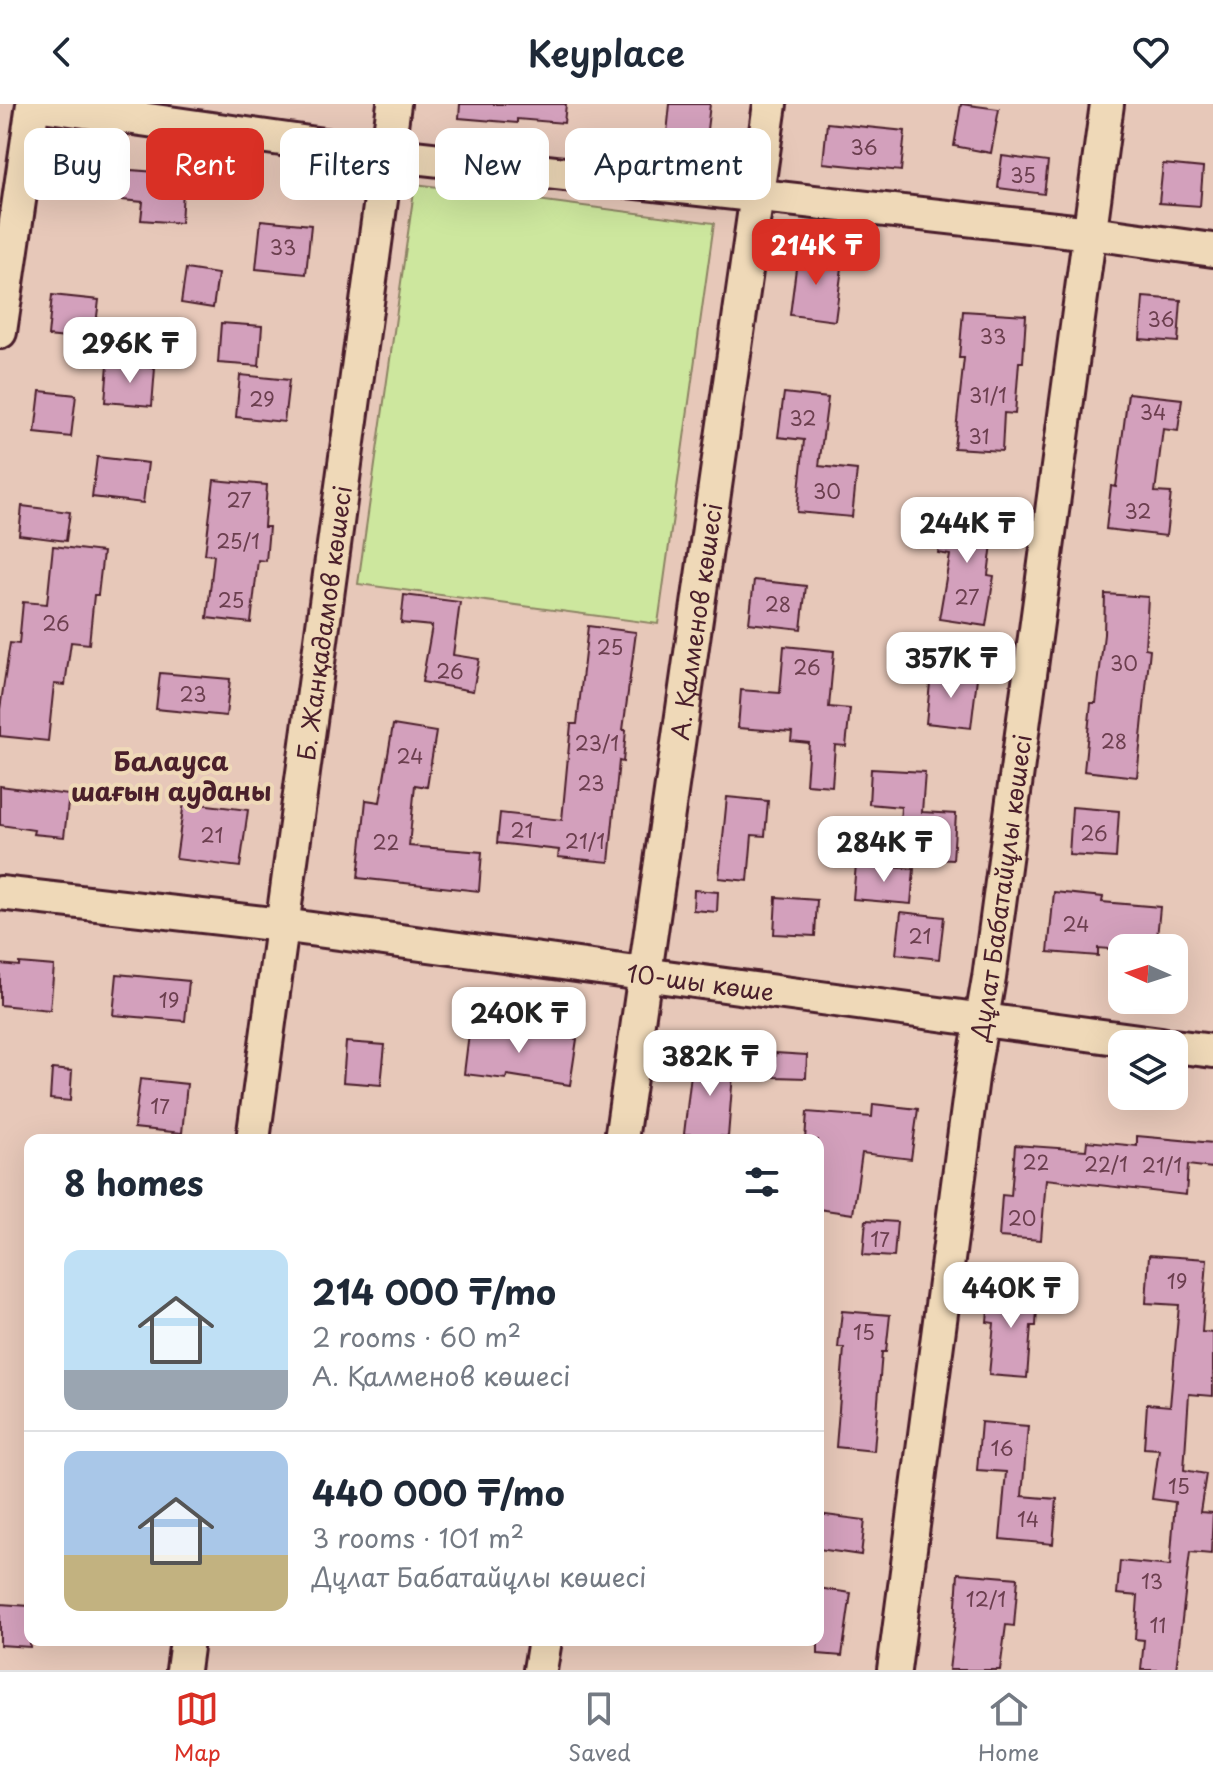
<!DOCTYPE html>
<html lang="en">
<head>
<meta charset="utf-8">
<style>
	body { margin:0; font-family:"Playpen Sans",sans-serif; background:#f2f2f3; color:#1f2937; height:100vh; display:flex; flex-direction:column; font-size:30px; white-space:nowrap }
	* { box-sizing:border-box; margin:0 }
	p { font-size:26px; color:#747a83 }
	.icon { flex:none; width:44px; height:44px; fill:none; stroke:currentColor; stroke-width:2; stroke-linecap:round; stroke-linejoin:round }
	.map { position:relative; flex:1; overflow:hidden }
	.side { position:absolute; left:24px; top:1030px; width:800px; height:512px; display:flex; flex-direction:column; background:#fff; border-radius:16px; box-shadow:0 8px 32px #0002 }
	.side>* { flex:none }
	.guide { position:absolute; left:24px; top:24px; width:800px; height:72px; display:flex; gap:16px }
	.needle { width:52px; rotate:273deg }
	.fabs { position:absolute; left:1108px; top:830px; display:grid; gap:16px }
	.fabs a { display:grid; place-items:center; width:80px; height:80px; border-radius:16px; background:#fff; box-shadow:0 8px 32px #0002; font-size:40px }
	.price { position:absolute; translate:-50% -68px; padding:0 18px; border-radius:16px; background:#fff; color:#222; font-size:26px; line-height:52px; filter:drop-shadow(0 2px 4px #0008) }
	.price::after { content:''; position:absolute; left:50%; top:48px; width:24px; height:18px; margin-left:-12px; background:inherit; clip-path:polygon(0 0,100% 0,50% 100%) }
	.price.selected { background:#d93025; color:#fff }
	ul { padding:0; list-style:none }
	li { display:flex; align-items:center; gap:24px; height:200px; padding:0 40px }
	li+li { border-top:2px solid #e0e1e3 }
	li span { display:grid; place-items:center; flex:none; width:224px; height:160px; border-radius:16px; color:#555 }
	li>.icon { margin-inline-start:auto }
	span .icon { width:96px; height:96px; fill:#fffc; stroke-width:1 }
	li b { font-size:34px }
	h2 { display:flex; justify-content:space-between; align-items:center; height:96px; padding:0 40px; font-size:34px }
	.pill { padding:0 28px; border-radius:16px; background:#fff; box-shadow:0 8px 32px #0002; font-size:28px; line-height:72px }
	.pill.selected { background:#d93025; color:#fff }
	header { display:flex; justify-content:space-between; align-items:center; height:104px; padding:0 40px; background:#fff; font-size:36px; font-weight:600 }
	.tab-bar { display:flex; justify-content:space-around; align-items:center; height:112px; border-top:2px solid #e0e1e3; background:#fff; font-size:22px; color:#747a83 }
	.tab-bar a { display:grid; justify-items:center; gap:4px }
	.tab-bar .selected { color:#d93025 }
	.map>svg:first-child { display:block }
	.green { fill:#cde79e; stroke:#8c8364; stroke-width:2 }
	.building { fill:#d3a0bc; stroke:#4a1f2b; stroke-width:2 }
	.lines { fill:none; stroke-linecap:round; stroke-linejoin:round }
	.minor-casing { stroke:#4a1f2b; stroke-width:38 }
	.minor { stroke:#efd9b8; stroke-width:32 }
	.labels { text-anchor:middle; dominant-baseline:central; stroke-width:8; stroke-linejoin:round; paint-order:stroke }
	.number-label { font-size:20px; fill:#6c3f4f }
	.street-label { font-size:24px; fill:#4a1f2b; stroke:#efd9b8 }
	.neighbourhood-label { font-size:26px; font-weight:bold; fill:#4a1f2b; stroke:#efd9b8 }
</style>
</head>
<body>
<header><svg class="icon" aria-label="back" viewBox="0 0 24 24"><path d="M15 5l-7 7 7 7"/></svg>Keyplace<svg class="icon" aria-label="heart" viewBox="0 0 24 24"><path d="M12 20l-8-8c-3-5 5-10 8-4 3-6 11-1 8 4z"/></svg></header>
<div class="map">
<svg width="1213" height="1566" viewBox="0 0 1213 1566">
	<rect width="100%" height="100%" fill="#e7c8b9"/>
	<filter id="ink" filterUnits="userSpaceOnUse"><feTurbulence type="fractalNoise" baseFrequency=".0125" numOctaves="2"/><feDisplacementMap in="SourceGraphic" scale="16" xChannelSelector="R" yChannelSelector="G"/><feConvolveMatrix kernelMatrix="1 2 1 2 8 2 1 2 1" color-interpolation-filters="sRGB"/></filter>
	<g filter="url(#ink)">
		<polygon class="green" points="415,80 714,119 658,520 358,480"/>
		<g class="building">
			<polygon points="460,0 566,0 564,19 517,15 517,19 459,14"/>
			<polygon points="670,0 710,0 705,43 666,39"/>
			<polygon points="961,0 999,5 991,49 954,42"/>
			<polygon points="827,19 905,27 901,67 823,59"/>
			<polygon points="1002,52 1048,58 1044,90 998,84"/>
			<polygon points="72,53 118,58 117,65 184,70 181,119 141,116 143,98 68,91"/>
			<polygon points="1163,60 1203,64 1200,102 1159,99"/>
			<polygon points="261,116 311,121 306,170 256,165"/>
			<polygon points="798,149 843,156 835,217 790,211"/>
			<polygon points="186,165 218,170 213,204 181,199"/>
			<polygon points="52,191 99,196 94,237 48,232"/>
			<polygon points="1143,193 1181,196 1178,238 1140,235"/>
			<polygon points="963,207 1026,211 1023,258 1019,258 1015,310 1004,309 1002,347 954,344 964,254 959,254"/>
			<polygon points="221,219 262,222 259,262 218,259"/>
			<polygon points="108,260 155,264 152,302 105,298"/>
			<polygon points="240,271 289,276 284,318 236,313"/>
			<polygon points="40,287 76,291 71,333 35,329"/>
			<polygon points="784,289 828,294 819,362 857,366 852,413 797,408 804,336 778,333"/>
			<polygon points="1128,289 1182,295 1178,327 1163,325 1155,388 1171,389 1166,432 1106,425 1111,382 1116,383"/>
			<polygon points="97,353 148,359 143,399 92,393"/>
			<polygon points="214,376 267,381 264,423 269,423 266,457 258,456 251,519 207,514 214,451 205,450"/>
			<polygon points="22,402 70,408 66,437 19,431"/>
			<polygon points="944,402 996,409 988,471 994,472 986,522 939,515 950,451 938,449"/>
			<polygon points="53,442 103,448 98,491 94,491 89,540 71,538 65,581 54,580 48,637 0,632 0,605 10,539 19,540 23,498 47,500"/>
			<polygon points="754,476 806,482 801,525 749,519"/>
			<polygon points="1105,490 1148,493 1145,544 1150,545 1137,673 1084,667 1091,599 1096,599 1104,530"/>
			<polygon points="404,491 460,498 453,551 479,555 473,587 422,578 432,522 401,519"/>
			<polygon points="588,522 636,528 623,626 626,626 623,658 619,657 609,758 558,753 559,746 497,739 500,709 562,716 571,620 577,620"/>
			<polygon points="784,542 834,547 829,603 850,605 846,642 835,641 832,682 806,680 809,639 791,637 792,628 738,624 741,586 780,589"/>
			<polygon points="160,569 230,575 226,612 156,605"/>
			<polygon points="931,569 977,574 971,624 926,619"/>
			<polygon points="393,621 436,628 427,683 415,681 409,742 482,748 479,787 358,774 366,696 380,698"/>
			<polygon points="871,665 925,668 922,708 956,710 953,756 898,753 901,703 869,700"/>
			<polygon points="0,682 69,691 64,733 33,730 34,726 0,721"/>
			<polygon points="727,693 768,697 765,732 752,731 748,777 719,774"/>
			<polygon points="184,698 248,706 240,763 176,755"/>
			<polygon points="1072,703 1119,707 1116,754 1069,751"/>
			<polygon points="856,760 914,765 911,800 853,795"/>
			<polygon points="694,786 718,788 717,808 693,806"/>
			<polygon points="1054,788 1103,793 1102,798 1160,803 1156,844 1122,846 1098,844 1098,852 1048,848"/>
			<polygon points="776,793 817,796 815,832 774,830"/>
			<polygon points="901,808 944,813 939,855 896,850"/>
			<polygon points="19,859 54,862 50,906 0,901 0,860 19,862"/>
			<polygon points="117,870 189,877 185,917 113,911"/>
			<polygon points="470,921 577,935 570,981 507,971 506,975 464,970"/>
			<polygon points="346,938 385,941 381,981 343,978"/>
			<polygon points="775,949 807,951 806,974 774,973"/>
			<polygon points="693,953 734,957 728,1033 684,1030"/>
			<polygon points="52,965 72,967 70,997 50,995"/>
			<polygon points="140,975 187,980 182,1029 134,1024"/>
			<polygon points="873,1000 918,1005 911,1055 862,1049 853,1110 818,1105 818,1036 805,1036 807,1008 872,1013"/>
			<polygon points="1137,1032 1213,1039 1213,1064 1188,1061 1186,1091 1046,1075 1041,1136 999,1133 1002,1091 1011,1092 1015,1041 1086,1046 1087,1037 1137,1042"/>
			<polygon points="866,1116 897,1118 894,1153 863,1151"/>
			<polygon points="1149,1151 1207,1155 1202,1228 1213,1229 1213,1292 1189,1290 1184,1366 1206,1370 1200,1408 1213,1409 1211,1450 1190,1448 1176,1566 1141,1566 1144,1536 1135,1535 1138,1492 1117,1490 1120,1457 1170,1462 1175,1398 1152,1395 1159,1345 1144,1344 1147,1300 1170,1302 1179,1201 1146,1199"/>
			<polygon points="990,1183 1038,1187 1036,1222 1031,1222 1027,1274 989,1271 994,1219 987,1218"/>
			<polygon points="842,1207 890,1211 886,1248 882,1248 874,1347 836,1343 844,1244 838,1244"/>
			<polygon points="981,1318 1028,1322 1022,1392 1057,1395 1053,1440 1000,1435 1006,1368 977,1366"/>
			<polygon points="818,1410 865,1416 861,1451 818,1445"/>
			<polygon points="958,1469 1018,1474 1014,1522 1006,1521 1000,1566 949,1566 955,1517"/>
			<polygon points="818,1484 851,1489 842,1552 818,1550"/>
			<polygon points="0,1500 30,1502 30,1543 0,1541"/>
		</g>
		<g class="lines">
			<g class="minor-casing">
				<g id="minor">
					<polyline points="35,0 387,50 1091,129 1213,146"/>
					<polyline points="0,228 33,0"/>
					<path id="s1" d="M0,789L281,821L1161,940"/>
					<polyline points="1174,942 1213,947"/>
					<path id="s2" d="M253,1036L394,0"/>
					<path id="s3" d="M621,1036L770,0"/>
					<polyline points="183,1566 187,1536"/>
					<polyline points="540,1566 545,1536"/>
					<path id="s4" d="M894,1566L973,966L989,874L1107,0"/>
				</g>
			</g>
			<use href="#minor" class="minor"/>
		</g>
	</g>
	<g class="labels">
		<g class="number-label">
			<text x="864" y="43">36</text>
			<text x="1023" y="71">35</text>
			<text x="283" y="143">33</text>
			<text x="1161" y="215">36</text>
			<text x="993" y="232">33</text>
			<text x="988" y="291">31/1</text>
			<text x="262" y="295">29</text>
			<text x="1153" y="308">34</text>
			<text x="803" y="314">32</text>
			<text x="979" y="332">31</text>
			<text x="827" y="387">30</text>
			<text x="239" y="396">27</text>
			<text x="1138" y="407">32</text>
			<text x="238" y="437">25/1</text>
			<text x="967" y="493">27</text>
			<text x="231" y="496">25</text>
			<text x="778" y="500">28</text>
			<text x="56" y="519">26</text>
			<text x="610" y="543">25</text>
			<text x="1124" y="559">30</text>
			<text x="807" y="563">26</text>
			<text x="450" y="567">26</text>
			<text x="193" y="590">23</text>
			<text x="1114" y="637">28</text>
			<text x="597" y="639">23/1</text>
			<text x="410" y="652">24</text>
			<text x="591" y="679">23</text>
			<text x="522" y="726">21</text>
			<text x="1094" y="729">26</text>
			<text x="212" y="731">21</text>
			<text x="585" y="737">21/1</text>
			<text x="386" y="738">22</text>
			<text x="1076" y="820">24</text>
			<text x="920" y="832">21</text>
			<text x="169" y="896">19</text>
			<text x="160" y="1002">17</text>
			<text x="1036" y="1058">22</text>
			<text x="1106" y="1060">22/1</text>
			<text x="1162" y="1061">21/1</text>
			<text x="1022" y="1114">20</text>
			<text x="880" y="1135">17</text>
			<text x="1177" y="1177">19</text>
			<text x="864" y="1228">15</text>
			<text x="1002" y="1344">16</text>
			<text x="1179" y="1382">15</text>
			<text x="1028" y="1415">14</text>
			<text x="1152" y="1477">13</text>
			<text x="986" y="1495">12/1</text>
			<text x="1158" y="1521">11</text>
		</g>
		<g class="street-label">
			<text stroke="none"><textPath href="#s2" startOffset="522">Б. Жанқадамов көшесі</textPath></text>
			<text stroke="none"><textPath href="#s3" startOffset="524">А. Қалменов көшесі</textPath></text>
			<text stroke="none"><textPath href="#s4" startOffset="790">Дұлат Бабатайұлы көшесі</textPath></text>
			<text stroke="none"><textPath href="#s1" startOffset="706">10-шы көше</textPath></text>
		</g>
		<g class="neighbourhood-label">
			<text x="171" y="656">Балауса<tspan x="171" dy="30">шағын ауданы</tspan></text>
		</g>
	</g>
</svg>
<div class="fabs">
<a><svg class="needle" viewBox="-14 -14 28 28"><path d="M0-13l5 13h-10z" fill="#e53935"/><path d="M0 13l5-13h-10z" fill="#747a83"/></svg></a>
<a><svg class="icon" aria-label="layers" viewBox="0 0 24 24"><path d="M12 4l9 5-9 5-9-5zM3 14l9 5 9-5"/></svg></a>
</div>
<b class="price selected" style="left:816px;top:183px">214K ₸</b>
<b class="price" style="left:130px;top:281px">296K ₸</b>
<b class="price" style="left:967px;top:461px">244K ₸</b>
<b class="price" style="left:951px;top:596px">357K ₸</b>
<b class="price" style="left:884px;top:780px">284K ₸</b>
<b class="price" style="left:519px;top:951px">240K ₸</b>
<b class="price" style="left:710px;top:994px">382K ₸</b>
<b class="price" style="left:1011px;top:1226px">440K ₸</b>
<div class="guide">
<a class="pill">Buy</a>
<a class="pill selected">Rent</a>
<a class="pill">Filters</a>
<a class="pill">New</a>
<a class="pill">Apartment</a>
</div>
<section class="side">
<h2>8 homes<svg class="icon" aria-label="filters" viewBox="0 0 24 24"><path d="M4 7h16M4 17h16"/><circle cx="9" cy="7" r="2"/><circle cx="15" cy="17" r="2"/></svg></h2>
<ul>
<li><span style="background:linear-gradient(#bfe0f5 75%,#9aa5b1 0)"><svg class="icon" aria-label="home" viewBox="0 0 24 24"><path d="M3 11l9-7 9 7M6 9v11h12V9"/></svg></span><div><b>214 000 ₸/mo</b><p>2 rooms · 60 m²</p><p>А. Қалменов көшесі</p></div></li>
<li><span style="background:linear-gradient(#a9c7e8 65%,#c2b280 0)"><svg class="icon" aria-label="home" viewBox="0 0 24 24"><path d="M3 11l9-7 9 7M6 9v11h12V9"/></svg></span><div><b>440 000 ₸/mo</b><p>3 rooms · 101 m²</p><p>Дұлат Бабатайұлы көшесі</p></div></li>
</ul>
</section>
</div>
<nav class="tab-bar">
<a class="selected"><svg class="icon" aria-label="map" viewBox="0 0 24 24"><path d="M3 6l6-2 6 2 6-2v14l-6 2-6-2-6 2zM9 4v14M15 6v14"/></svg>Map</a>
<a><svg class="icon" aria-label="saved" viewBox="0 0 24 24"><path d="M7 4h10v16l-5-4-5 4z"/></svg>Saved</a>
<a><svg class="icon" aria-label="home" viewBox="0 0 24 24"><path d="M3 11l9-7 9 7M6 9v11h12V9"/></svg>Home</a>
</nav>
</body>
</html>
